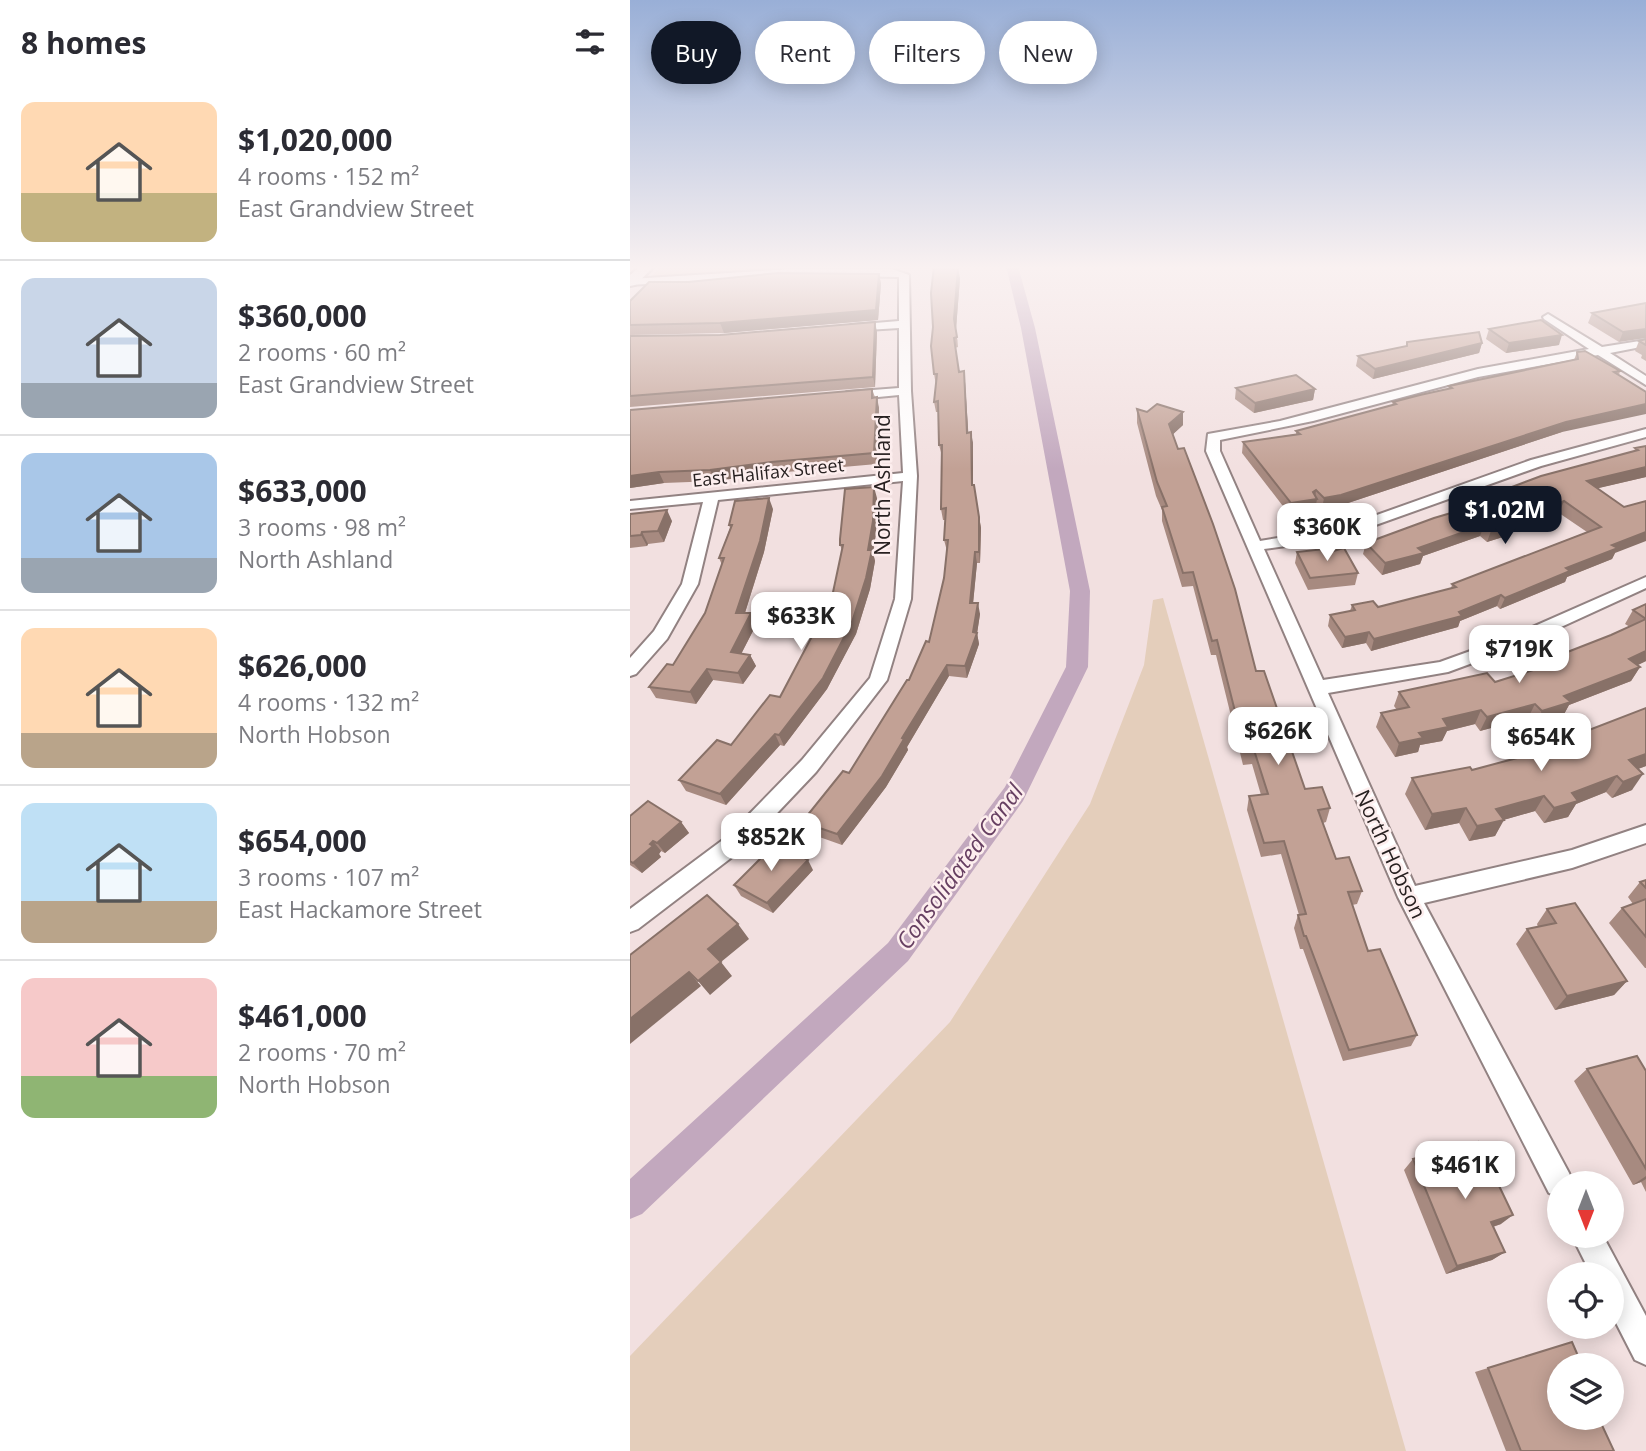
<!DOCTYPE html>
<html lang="en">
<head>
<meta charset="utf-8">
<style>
	body { margin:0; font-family:"Open Sans",sans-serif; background:#f7f7f7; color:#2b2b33; height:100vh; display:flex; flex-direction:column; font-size:26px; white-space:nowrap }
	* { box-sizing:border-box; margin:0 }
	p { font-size:23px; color:#7c7c81 }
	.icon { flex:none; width:38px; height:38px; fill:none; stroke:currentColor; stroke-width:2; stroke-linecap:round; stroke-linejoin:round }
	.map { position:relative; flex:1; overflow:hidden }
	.details { display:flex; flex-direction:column; background:#fff; width:630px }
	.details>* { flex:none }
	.banner { position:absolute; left:21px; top:21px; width:665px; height:63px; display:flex; gap:14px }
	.needle { width:46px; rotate:180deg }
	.controls { position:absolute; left:917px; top:1171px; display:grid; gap:14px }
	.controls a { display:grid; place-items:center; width:77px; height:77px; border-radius:50%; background:#fff; box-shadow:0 4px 18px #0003; font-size:35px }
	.price { position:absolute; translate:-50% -60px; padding:0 16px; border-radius:14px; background:#fff; color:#222; font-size:23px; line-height:46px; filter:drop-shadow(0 2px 4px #0008) }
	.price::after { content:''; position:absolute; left:50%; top:42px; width:21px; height:16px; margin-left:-10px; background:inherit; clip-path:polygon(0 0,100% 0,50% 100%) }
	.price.current { background:#111827; color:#fff }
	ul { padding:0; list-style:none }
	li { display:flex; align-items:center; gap:21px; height:175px; padding:0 21px }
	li+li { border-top:2px solid #e1e1e2 }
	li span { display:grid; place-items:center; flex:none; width:196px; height:140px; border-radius:14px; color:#555 }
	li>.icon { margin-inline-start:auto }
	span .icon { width:84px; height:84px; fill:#fffc; stroke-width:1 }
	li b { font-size:30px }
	h2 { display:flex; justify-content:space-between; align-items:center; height:84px; padding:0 21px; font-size:30px }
	.pill { padding:0 24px; border-radius:32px; background:#fff; box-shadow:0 4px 18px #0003; font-size:24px; line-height:63px }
	.pill.current { background:#111827; color:#fff }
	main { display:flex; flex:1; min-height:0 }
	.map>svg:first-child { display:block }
	.green { fill:#e4cebb }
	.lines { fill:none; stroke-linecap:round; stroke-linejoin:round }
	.canal { fill:#c2a8be; fill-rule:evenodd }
	.street-casing { stroke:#928282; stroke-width:4 }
	.secondary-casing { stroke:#928282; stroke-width:4 }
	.street { fill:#fff; fill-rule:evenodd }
	.secondary { fill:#fff; fill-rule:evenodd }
	.wall { fill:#a78a80 }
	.shaded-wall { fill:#887168 }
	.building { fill:#c2a195; stroke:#887168; stroke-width:2 }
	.labels { text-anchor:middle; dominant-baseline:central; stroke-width:5; stroke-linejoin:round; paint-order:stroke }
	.far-street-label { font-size:18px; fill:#282121; stroke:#fdeeee }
	.street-label { font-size:21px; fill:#282121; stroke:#fdeeee }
	.water-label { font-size:23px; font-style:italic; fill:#674062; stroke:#fdeeee }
</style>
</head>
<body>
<main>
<section class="details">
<h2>8 homes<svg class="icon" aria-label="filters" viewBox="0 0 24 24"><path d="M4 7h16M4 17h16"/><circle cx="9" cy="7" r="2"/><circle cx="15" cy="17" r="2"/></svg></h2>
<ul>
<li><span style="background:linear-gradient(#ffd9b3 65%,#c2b280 0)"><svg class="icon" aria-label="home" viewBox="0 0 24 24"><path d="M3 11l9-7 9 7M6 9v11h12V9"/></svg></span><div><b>$1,020,000</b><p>4 rooms · 152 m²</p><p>East Grandview Street</p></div></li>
<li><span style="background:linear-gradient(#c9d6e8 75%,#9aa5b1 0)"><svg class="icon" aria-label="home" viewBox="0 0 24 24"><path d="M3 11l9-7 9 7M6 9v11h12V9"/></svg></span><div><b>$360,000</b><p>2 rooms · 60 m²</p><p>East Grandview Street</p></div></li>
<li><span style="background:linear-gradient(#a9c7e8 75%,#9aa5b1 0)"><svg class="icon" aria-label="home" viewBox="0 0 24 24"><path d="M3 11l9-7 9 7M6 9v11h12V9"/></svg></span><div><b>$633,000</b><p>3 rooms · 98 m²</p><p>North Ashland</p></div></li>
<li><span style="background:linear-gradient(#ffd9b3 75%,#b9a48a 0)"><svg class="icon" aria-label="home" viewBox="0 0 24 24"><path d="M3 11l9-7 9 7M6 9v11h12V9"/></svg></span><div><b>$626,000</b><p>4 rooms · 132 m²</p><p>North Hobson</p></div></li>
<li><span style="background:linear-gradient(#bfe0f5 70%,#b9a48a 0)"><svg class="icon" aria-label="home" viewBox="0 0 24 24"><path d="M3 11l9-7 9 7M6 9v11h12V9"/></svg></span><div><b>$654,000</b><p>3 rooms · 107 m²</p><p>East Hackamore Street</p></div></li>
<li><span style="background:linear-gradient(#f6c9c9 70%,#8fb573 0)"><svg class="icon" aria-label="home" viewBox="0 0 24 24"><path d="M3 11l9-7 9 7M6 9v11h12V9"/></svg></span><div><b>$461,000</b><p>2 rooms · 70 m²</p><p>North Hobson</p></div></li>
</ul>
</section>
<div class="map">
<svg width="1016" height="1451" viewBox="0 0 1016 1451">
	<rect width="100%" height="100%" fill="#f2e0e0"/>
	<g class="green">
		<polygon points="31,266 342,266 342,268 155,270 60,277 22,276"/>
		<polygon points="533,598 776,1451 0,1451 0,1356 320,1022 460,804 514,665 523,600"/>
	</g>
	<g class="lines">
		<polygon class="canal" points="376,266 388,266 405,328 460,591 458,667 393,801 278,961 12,1214 0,1219 0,1179 258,943 375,787 436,667 440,591 391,328"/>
		<g class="street-casing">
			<g id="street">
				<polygon points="161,269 262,269 279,275 281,391 287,476 281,599 257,680 186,772 114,848 8,929 0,932 0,909 98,836 172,760 240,678 265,599 273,481 88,500 68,584 37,639 6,674 0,676 0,658 24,631 52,584 73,502 0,509 0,501 273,473 269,395 217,400 211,396 217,392 269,388 269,328 221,331 215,328 221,325 269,321 269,277 161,275 0,285 0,279"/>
				<polygon points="918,314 972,347 1016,340 1016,346 980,353 1016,376 1016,385 968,355 848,377 683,421 590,440 590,451 630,541 685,532 730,521 901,460 1016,429 1016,437 911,466 740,527 685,542 634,549 693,680 810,662 882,636 1016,577 1016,588 894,644 818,672 698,693 785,886 942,850 1016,825 1016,843 942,868 794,903 939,1173 943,1183 929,1183 929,1197 919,1193 768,897 576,451 578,434 650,421 848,369 959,349 914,319 913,317"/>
				<polygon points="942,1236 973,1236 1016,1316 1016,1365 1005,1360 982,1315 982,1274 961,1274"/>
			</g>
		</g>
		<g class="secondary-casing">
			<polygon id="secondary" points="11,266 25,266 5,285 0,286 0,275"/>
		</g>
		<use href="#street" class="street"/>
		<use href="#secondary" class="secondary"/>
	</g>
	<g class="wall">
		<polygon points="324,269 330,278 326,329 328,347 325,348 329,372 334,371 335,382 338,432 343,443 343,485 351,528 350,563 347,563 343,603 350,614 347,633 349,644 337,678 319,676 277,747 278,750 256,787 212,845 178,833 172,822 219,773 279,680 299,642 314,578 317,551 314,540 315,520 313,520 311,509 312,456 309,445 308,412 306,412 304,402 306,385 304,374"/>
		<polygon points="249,274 251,284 248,320 94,333 0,335 0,301 58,282"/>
		<polygon points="1016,303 989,342 958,323 962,313"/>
		<polygon points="859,329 929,345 876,353 856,339"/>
		<polygon points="247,332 245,387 0,407 0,336"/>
		<polygon points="1016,339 1016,361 1011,358 1012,355 1005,351 1009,341"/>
		<polygon points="777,342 852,343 849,353 743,379 726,366 728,356 776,346"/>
		<polygon points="947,352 990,371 989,375 932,432 709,506 692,509 686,503 685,510 659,514 612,453 613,442 666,434 666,431 762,405 763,402 818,389 819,386 944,360"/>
		<polygon points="606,388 685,389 683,400 624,413 605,399"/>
		<polygon points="242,389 249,408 247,464 145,473 85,481 34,483 0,488 0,410"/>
		<polygon points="507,409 517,412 553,412 553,425 543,434 626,671 675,789 700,808 696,822 693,823 706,859 732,891 727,904 722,905 738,951 787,1035 781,1046 713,1061 673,949 670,949 664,928 668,915 669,915 651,854 631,857 617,810 619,796 631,795 622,764 613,765 586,655 581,655 563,586 552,587 532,521 532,510 526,496 507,423"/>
		<polygon points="1016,446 1016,477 968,488 985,553 982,559 937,577 935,582 870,609 867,606 830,621 828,627 741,651 736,643 712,648 698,626 700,615 720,611 722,605 748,607 821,589 822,584 957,532 929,513 923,515 919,512 880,525 876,536 857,542 850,536 793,556 790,564 752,575 733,554 736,543 871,498 874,490 1004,452 1005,448"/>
		<polygon points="247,498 246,533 243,553 245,561 240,589 226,634 197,689 154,746 150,745 96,805 56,791 49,780 101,745 150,697 185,631 179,615 202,597 212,550 210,545"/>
		<polygon points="143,509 134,552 115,613 126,625 111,654 120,655 126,666 113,684 83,680 66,704 26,698 19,687 43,665 75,613 92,565 89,558 100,528 99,525"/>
		<polygon points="0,514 42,521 34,542 18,544 17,546 0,548"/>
		<polygon points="667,552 728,573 725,585 678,590 665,563"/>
		<polygon points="1016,604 1016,661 1008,665 1010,667 1001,681 939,705 933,716 905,725 898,718 850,731 845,724 817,731 812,741 790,745 788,752 765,757 746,727 751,713 767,710 764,706 769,692 865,682 887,675 884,673 891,659 922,658 981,635 1000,627 995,624 1003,610"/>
		<polygon points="941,737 1016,766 1008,769 1002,790 982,798 976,792 946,804 938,817 914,823 905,811 873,820 865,836 839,841 829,823 795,830 775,794 782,778 842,770 906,759 935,748"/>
		<polygon points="0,816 51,822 59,833 35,853 31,851 29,854 31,857 12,873 0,865"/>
		<polygon points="183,870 143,913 111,896 104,885"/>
		<polygon points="1016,880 1016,968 1015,968 979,923 992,908 1003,904 998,897 1010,882"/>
		<polygon points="917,909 997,981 984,995 925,1010 886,944 897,929 908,927 907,924"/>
		<polygon points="957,1069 1016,1071 1016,1192 1011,1182 1003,1185 944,1081"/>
		<polygon points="783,1159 871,1224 863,1227 875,1252 862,1260 816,1274 774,1170"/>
		<polygon points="858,1368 970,1421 984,1451 876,1451 845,1372"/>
	</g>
	<g class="shaded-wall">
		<polygon points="328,268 330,278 326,329 328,347 324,319"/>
		<polygon points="249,274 251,284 248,320 94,333 90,323"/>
		<polygon points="245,322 247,332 245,387 243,377"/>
		<polygon points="1016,329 1016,338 989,342 993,332"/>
		<polygon points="932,335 929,345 876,353 879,343"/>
		<polygon points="852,343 849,353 743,379 745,369"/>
		<polygon points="334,371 335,382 339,443 337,433"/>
		<polygon points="685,389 683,400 624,413 625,403"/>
		<polygon points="247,397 249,408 247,464 244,453"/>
		<polygon points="1016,404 1016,414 932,432 709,506 692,509 694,498 936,422"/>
		<polygon points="553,412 553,425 539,438 539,424"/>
		<polygon points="341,432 343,443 343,496 342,485"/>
		<polygon points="141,462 145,473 85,481 80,470"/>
		<polygon points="1016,467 1016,477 952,492 957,481"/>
		<polygon points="29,472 34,483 0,488 0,476"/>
		<polygon points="344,485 351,528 350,563 349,552"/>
		<polygon points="244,487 247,498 246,533 243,553 245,561 240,589 226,634 197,689 154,746 149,735 238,550"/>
		<polygon points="686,490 685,499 687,499 685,510 659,514 661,503"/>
		<polygon points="139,498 143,509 134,552 111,625 106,613"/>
		<polygon points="923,501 919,512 880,525 876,536 857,542 861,531 872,518"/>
		<polygon points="934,501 929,513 923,515 928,504"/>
		<polygon points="37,510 42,521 34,542 28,531"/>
		<polygon points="854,525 850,536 793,556 790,564 752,575 755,563 788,548"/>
		<polygon points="12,532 18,544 17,546 11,535"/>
		<polygon points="1016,532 1016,541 985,553 982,559 937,577 935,582 870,609 875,598 982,545"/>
		<polygon points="345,552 347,563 342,614 340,603"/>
		<polygon points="871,595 867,606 830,621 828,627 741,651 744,639 829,612"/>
		<polygon points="348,603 350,614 347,634 347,633 349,644 337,678 335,666 343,632"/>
		<polygon points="121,613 126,625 106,664 101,652"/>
		<polygon points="739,632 736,643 712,648 715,637"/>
		<polygon points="1016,651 1016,661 991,673 999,659"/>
		<polygon points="120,655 126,666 113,684 108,673"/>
		<polygon points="317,665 319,676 277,747 278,750 256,787 212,845 207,834 272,738"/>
		<polygon points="1010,667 1001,681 939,705 933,716 905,725 912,711 934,696"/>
		<polygon points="77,669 83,680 66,704 60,692"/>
		<polygon points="905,704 898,718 850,731 857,717"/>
		<polygon points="851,710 845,724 817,731 812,741 790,745 788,752 765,757 769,743 813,719"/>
		<polygon points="145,734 150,745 96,805 90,794"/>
		<polygon points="1016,754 1016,766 989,776 999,760"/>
		<polygon points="1013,774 1002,790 982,798 993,782"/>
		<polygon points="987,776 976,792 946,804 938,817 914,823 924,808 942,793"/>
		<polygon points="914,796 905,811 870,821 874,820 865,836 839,841 847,826 866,809"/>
		<polygon points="836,808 829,823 795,830 802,814"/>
		<polygon points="51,822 59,833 35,853 27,843"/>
		<polygon points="23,841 31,851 29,854 31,857 12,873 3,863"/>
		<polygon points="178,860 183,870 143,913 137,903"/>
		<polygon points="108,924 119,939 91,962 102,976 80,995 68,981 78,949"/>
		<polygon points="59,972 71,986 0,1044 0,1019"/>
		<polygon points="997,981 984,995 925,1010 937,996"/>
		<polygon points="1016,1176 1016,1179 1011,1182 1003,1185"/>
		<polygon points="883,1215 871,1224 849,1231 861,1222"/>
		<polygon points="875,1252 862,1260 816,1274 827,1266"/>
	</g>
	<g class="building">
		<polygon points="304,266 324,266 324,269 328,268 324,319 327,337 324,338 329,372 334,371 337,433 341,432 342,485 344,485 349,517 349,552 345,552 340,603 348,603 343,632 347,633 335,666 317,665 272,738 274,739 252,776 207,834 172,822 213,771 219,773 277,680 279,680 296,641 299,642 314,578 318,540 314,540 316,508 311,509 312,445 309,445 308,401 304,402 307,374 304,374 301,346 303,327 301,293"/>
		<polygon points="148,273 249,274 246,310 90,323 0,325 0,301 19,282 58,282"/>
		<polygon points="1016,303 1016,329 993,332 962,313"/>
		<polygon points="911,320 932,335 879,343 859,329"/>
		<polygon points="245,322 243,377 0,396 0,336 90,335"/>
		<polygon points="849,332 852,343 745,369 728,356 777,346 777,342"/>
		<polygon points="1016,339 1016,345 1009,341"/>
		<polygon points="955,351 990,371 984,372 1016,392 1016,404 936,422 711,495 694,498 686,490 683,492 687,499 661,503 613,442 670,434 666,431 766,404 763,402 790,395 822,388 819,386 948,359 947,352"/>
		<polygon points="666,375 685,389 625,403 606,388"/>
		<polygon points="242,389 242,398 247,397 244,453 141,462 80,470 29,472 0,476 0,410"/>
		<polygon points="527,404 553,412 539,424 548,449 554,448 583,524 605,589 626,671 634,671 675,789 692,787 700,808 688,810 706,859 719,857 732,891 718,892 738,951 750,949 787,1035 719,1050 676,936 674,936 668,915 676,914 654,841 634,843 619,796 638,794 624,750 615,751 587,640 582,641 563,572 553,573 532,507 537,506 527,482 507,409 517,412"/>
		<polygon points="1016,446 1016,467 957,481 994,507 1016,501 1016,532 982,545 988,548 936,568 940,571 875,598 871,595 829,612 832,616 744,639 739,632 715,637 700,615 725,610 722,605 743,601 748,607 826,587 822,584 971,527 934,501 928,504 923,501 872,518 880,524 861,531 854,525 788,548 794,553 755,563 736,543 804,518 882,495 874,490 911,476 1008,450 1005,448"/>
		<polygon points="244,487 243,521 238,550 242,550 236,578 222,622 193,678 149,735 145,734 90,794 49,780 87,740 101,745 140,695 150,697 189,623 182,623 184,615 179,615 185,598 202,597 213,545 210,545 210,539 215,489"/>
		<polygon points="139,498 130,541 106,613 121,613 101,652 120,655 108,673 77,669 60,692 19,687 37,664 43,665 75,613 94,558 89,558 102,525 99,525 105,501"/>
		<polygon points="37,510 28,531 12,532 11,535 0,536 0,514"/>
		<polygon points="714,548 728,573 680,578 667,552 694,549 696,553"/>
		<polygon points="1016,604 1016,619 1003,610"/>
		<polygon points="1016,619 1016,651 999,659 1010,667 934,696 941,702 912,711 905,704 857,717 851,710 813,719 818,727 789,733 793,738 769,743 751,713 779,707 769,692 857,673 865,682 903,670 891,659 915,651 922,658 981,635"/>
		<polygon points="1016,708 1016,754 999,760 1013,774 993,782 987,776 942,793 948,801 924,808 914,796 866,809 874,820 847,826 836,808 802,814 782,778 840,767 842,770 902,754 906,759 947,743 941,737"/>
		<polygon points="18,801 51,822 27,843 23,841 20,844 23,846 3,863 0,861 0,816"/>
		<polygon points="146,843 178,860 137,903 104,885"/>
		<polygon points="1016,880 1016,888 1010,882"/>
		<polygon points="77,895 108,924 78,949 91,962 68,981 59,972 0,1019 0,955"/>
		<polygon points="1016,899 1016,937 992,908"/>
		<polygon points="945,903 997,981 937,996 897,929 926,923 917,909"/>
		<polygon points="1007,1056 1016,1071 1016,1169 957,1069"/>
		<polygon points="848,1142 883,1215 861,1222 875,1252 827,1266 783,1159"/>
		<polygon points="942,1342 952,1365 929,1365 929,1418 977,1418 970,1421 984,1451 891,1451 858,1368"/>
	</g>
	<linearGradient id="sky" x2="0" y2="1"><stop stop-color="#99afd7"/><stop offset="0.57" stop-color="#f9f1f1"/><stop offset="1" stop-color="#f9f1f1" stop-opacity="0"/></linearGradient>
	<rect width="1016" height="469" fill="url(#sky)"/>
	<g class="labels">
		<g class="far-street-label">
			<text transform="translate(138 472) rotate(-6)">East Halifax Street</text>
		</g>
		<g class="street-label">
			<text transform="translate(252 485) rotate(-90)">North Ashland</text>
			<text transform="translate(761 854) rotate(65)">North Hobson</text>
		</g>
		<g class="water-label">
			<text transform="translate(329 866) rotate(-54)">Consolidated Canal</text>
		</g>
	</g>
</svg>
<div class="controls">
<a><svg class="needle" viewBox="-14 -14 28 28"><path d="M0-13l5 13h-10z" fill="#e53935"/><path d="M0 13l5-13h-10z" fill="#7c7c81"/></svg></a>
<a><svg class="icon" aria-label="locate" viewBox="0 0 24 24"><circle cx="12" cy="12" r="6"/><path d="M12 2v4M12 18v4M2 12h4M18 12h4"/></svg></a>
<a><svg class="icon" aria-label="layers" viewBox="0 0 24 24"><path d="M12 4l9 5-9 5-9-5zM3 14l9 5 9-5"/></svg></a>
</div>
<b class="price current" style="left:875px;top:546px">$1.02M</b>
<b class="price" style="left:697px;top:563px">$360K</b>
<b class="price" style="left:171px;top:652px">$633K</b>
<b class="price" style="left:889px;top:685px">$719K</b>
<b class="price" style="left:648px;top:767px">$626K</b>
<b class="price" style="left:911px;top:773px">$654K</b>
<b class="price" style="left:141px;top:873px">$852K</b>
<b class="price" style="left:835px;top:1201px">$461K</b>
<div class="banner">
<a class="pill current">Buy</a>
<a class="pill">Rent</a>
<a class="pill">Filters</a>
<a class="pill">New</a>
</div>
</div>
</main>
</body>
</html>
